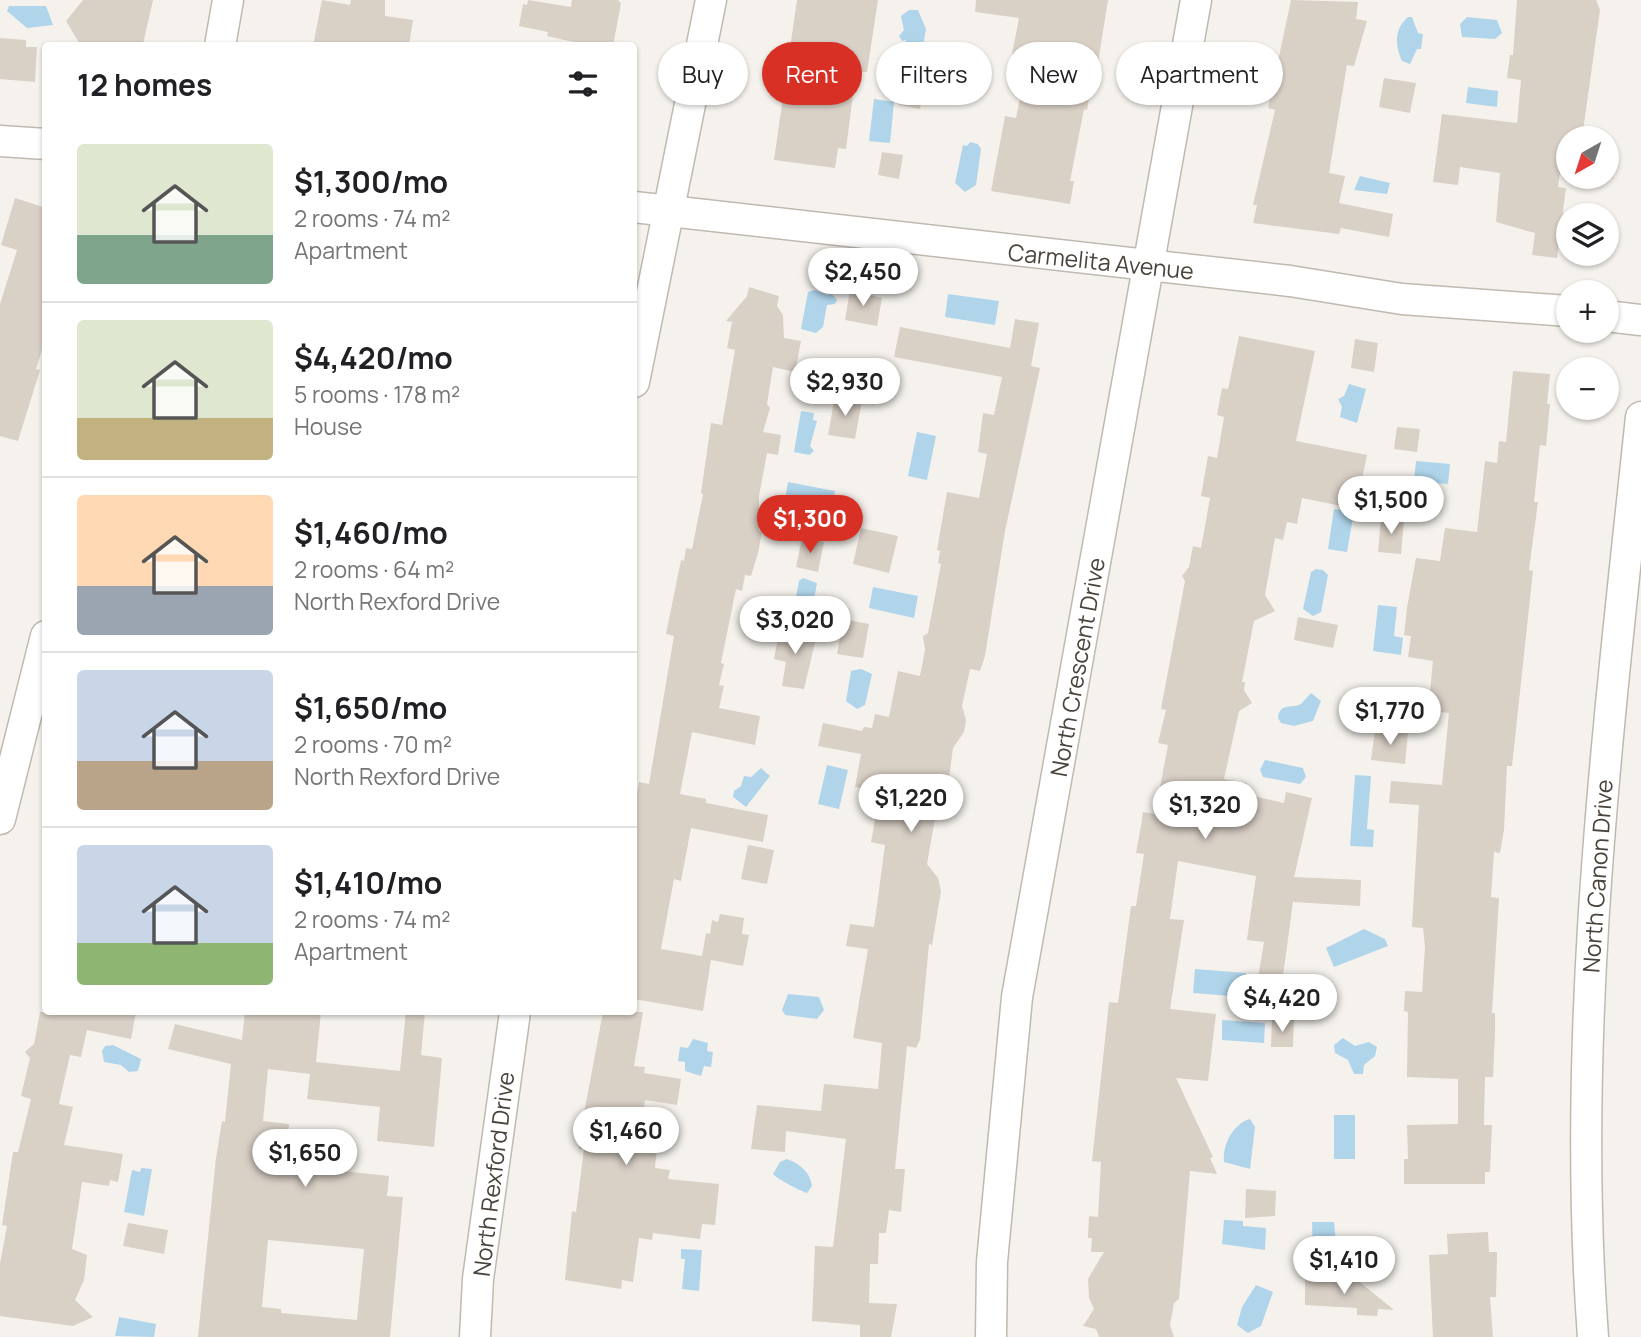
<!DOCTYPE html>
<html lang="en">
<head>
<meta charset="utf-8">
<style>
	body { margin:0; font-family:Manrope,sans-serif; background:#f6f6f6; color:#202124; height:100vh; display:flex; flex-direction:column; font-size:26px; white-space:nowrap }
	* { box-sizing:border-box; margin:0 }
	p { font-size:23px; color:#757577 }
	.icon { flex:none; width:38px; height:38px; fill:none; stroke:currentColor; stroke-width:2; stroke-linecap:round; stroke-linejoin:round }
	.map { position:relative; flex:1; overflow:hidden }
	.side { position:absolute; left:42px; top:42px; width:595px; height:973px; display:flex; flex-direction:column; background:#fff; border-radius:7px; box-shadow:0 2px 5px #0004 }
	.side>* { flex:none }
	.guide { position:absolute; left:658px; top:42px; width:665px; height:63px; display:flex; gap:14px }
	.needle { width:46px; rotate:219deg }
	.controls { position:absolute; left:1556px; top:126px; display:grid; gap:14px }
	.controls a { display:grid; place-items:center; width:63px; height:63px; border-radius:50%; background:#fff; box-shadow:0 2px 5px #0004; font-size:35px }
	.price { position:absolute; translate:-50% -60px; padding:0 16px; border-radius:24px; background:#fff; color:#222; font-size:23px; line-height:46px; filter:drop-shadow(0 2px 4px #0008) }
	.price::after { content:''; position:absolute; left:50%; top:42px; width:21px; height:16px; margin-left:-10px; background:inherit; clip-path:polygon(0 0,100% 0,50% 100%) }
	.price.current { background:#d93025; color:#fff }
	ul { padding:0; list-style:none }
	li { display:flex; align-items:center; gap:21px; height:175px; padding:0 35px }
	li+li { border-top:2px solid #e0e0e0 }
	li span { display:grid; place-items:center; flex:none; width:196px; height:140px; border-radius:7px; color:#555 }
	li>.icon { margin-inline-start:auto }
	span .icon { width:84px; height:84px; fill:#fffc; stroke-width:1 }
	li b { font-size:30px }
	h2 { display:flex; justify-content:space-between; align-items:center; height:84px; padding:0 35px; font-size:30px }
	.tag { padding:0 24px; border-radius:32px; background:#fff; box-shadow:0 2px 5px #0004; font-size:24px; line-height:63px }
	.tag.current { background:#d93025; color:#fff }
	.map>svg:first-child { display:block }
	.water { fill:#b0d5eb }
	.building { fill:#d9d0c6; fill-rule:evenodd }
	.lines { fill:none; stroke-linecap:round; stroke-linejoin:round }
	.minor-casing { stroke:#c0b9b0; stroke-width:33 }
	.minor { stroke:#fff; stroke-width:30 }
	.labels { text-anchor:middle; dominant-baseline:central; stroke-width:5; stroke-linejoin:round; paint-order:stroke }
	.street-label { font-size:23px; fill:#49433b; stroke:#fff }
</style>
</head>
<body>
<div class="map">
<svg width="1641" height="1337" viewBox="0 0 1641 1337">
	<rect width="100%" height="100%" fill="#f5f2ed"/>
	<g class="water">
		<polygon points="9,6 46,6 53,25 27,28 7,11"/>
		<polygon points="909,10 918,10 926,29 922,51 912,56 904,48 906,40 902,41 899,36 904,30 901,16"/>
		<path d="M1408,17H1412L1418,33L1423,34L1421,49H1417L1410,64L1402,61C1395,45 1394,29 1408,17Z"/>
		<polygon points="1467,17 1497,20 1502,33 1495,39 1462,37 1460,24"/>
		<polygon points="1468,87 1498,91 1497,107 1466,103"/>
		<polygon points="874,99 894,102 890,143 869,141"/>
		<polygon points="970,142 978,144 981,149 976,185 965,192 955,183 963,145 967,146"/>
		<polygon points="1360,176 1390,183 1387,194 1354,190"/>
		<polygon points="814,290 828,295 831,293 837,300 835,304 827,305 823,327 816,333 801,329 808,292"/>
		<polygon points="948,294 999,301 995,325 945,317"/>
		<polygon points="1349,384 1366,389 1357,423 1340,417 1342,407 1338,399 1344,396"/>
		<polygon points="801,411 814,413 813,420 817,421 810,446 814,451 809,455 794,452"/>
		<polygon points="917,432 936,436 927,480 908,476"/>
		<polygon points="1416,461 1450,464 1448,484 1414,481"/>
		<polygon points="788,482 835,491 831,515 784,505"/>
		<polygon points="1334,509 1354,512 1347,552 1328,549"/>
		<polygon points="1316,569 1323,570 1328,575 1321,612 1313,616 1303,609 1311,572"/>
		<polygon points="803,578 817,583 811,615 814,620 810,624 793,613 799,581"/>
		<polygon points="873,587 918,596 914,618 869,608"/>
		<polygon points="1378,605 1397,607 1394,636 1403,638 1401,655 1373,651"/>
		<polygon points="861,669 872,674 865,705 857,709 846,701 851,671"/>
		<path d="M1311,693L1321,701L1313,721L1294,726L1281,723L1278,718C1280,702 1291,709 1301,704Z"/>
		<polygon points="1265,760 1303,768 1306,777 1300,784 1263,777 1260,770"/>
		<polygon points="827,765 848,770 839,809 818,804"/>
		<polygon points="761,768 770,776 746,807 733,797 734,791 741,786 744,776 751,777"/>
		<polygon points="1355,775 1371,776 1367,829 1374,830 1373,847 1350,846"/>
		<polygon points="1364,929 1385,939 1388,946 1334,967 1326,948"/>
		<polygon points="1195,969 1246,973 1244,997 1193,993"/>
		<polygon points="788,994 819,997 824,1010 817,1019 785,1015 782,1010"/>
		<polygon points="1222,1020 1265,1023 1264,1043 1222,1040"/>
		<polygon points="1343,1038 1355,1046 1369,1042 1377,1047 1375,1056 1364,1065 1363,1074 1354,1074 1348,1060 1335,1053 1334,1045"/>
		<polygon points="693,1039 708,1043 707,1051 713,1052 711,1067 704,1066 701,1076 685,1071 685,1062 678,1061 680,1047 688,1048"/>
		<polygon points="113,1045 141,1059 138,1071 129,1072 121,1065 104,1062 102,1051 105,1046"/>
		<rect x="1334" y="1115" width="21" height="44"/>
		<path d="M1250,1119L1255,1127L1250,1169L1224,1162C1222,1145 1233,1124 1250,1119Z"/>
		<path d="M787,1159C800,1164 810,1172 812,1186L807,1193C802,1192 777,1179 773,1174L780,1162Z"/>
		<polygon points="141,1168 152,1169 144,1216 124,1212 132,1170 140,1172"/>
		<polygon points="1224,1220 1243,1221 1243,1226 1266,1228 1265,1250 1222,1244"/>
		<polygon points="1312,1222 1334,1222 1338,1267 1313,1266"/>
		<polygon points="681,1249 702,1250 699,1291 682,1289 685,1259 681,1259"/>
		<polygon points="1256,1285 1273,1292 1261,1326 1248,1333 1237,1325 1242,1307"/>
		<polygon points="119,1317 156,1324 154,1337 115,1336"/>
	</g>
	<g class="building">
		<polygon points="83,0 153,0 143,44 81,46 66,21"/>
		<polygon points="322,0 350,5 351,0 385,0 385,16 413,20 409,46 313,46"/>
		<polygon points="528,0 571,7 572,0 618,0 621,3 613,46 591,46 547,36 548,32 519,26 523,4 527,5"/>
		<polygon points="797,0 878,0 867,72 856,72 846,149 838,148 835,168 774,160"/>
		<polygon points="976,0 1108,0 1097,69 1094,68 1087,110 1084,109 1070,181 1074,181 1070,204 991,191 1005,116 1016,118 1024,78 1008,75 1019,18 975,12"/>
		<polygon points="1291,0 1358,2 1356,19 1367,21 1354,66 1347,65 1329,173 1345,176 1339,203 1393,214 1389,237 1341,228 1339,234 1253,223 1257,205 1253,205 1275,110 1268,108"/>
		<polygon points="1517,0 1596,0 1600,10 1582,138 1565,136 1558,187 1566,188 1557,258 1532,255 1535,233 1496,222 1500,173 1460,167 1458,185 1433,182 1442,114 1517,123 1521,80 1507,78 1510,55 1513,55"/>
		<polygon points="0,38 26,40 26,47 37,47 35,82 0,79"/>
		<polygon points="1384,78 1416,83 1410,113 1379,107"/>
		<polygon points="903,81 924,84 920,109 899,105"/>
		<polygon points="882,152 903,155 899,179 878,175"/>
		<polygon points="15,198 46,208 46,337 36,369 40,370 18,441 0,436 0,304 17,250 1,245"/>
		<polygon points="749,287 779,296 777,306 783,315 784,338 801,341 795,372 773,367 767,404 770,408 763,432 781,435 778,455 767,453 759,496 759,531 762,532 758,553 751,576 745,575 742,591 736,589 721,663 724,664 719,685 724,686 719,708 760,716 755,745 692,732 680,794 706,799 706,803 768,815 763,842 691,828 681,881 674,879 661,949 702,956 706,933 710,934 712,920 718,922 720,914 744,918 742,934 749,935 743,966 711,960 703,1011 634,999 634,811 639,782 649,784 674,636 666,634 681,560 684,561 686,548 692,549 703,494 701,493 711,423 722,425 735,350 727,348 732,322 726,321 747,296"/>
		<polygon points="850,290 882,298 877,326 845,320"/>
		<polygon points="1015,319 1039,323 1031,366 1040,368 1005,531 985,656 980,671 970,669 962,706 966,720 964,732 953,748 945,808 937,807 927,864 938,878 941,891 932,945 929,944 920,1040 916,1048 907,1046 895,1169 905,1169 901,1212 889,1210 886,1233 879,1233 878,1264 870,1264 869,1303 897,1304 891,1337 860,1337 860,1325 812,1321 815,1246 833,1247 846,1139 786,1131 785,1152 751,1149 757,1105 821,1111 824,1084 878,1089 882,1043 853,1038 868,949 846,946 850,924 874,927 885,845 871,842 880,792 855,787 861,754 818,746 823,723 862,731 864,727 872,728 875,714 889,717 898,671 920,676 925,650 923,636 928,633 941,564 938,563 940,551 937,550 947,492 979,498 987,454 978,452 983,413 994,415 1002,377 894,357 900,327 1010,348"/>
		<polygon points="1239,336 1315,351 1296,441 1367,455 1356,509 1302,498 1297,524 1287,522 1283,540 1275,538 1265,595 1275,611 1254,621 1242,682 1245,682 1244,690 1252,703 1239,711 1224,779 1247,783 1245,794 1284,803 1286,792 1312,798 1294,877 1361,880 1360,906 1293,902 1283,976 1288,976 1282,1012 1253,1008 1264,942 1247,940 1256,876 1178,861 1170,919 1184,920 1170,1009 1216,1014 1208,1081 1176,1078 1213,1157 1210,1158 1217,1174 1190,1171 1179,1299 1174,1303 1170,1325 1174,1337 1099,1337 1096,1329 1083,1326 1094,1309 1089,1298 1088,1279 1104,1252 1091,1252 1092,1238 1088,1238 1089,1216 1098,1217 1101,1162 1092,1161 1109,1002 1118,1003 1131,906 1136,906 1144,854 1136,853 1141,826 1143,812 1155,814 1168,745 1158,743 1166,710 1161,709 1185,581 1182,576 1189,567 1193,546 1201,548 1210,498 1201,496 1208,456 1217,458 1224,417 1217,415 1222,388 1228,389"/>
		<polygon points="1355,339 1378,343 1374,372 1351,368"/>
		<polygon points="1513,371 1550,374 1547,404 1550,404 1546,446 1540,445 1534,502 1538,502 1529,570 1533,571 1512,766 1507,766 1504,830 1500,853 1494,852 1491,897 1499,898 1492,1013 1495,1013 1495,1034 1493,1077 1485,1077 1484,1125 1492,1125 1490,1172 1485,1172 1485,1184 1404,1184 1404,1159 1408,1159 1407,1125 1458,1124 1458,1079 1407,1077 1408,1012 1404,1011 1405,991 1422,992 1425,947 1423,928 1412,927 1419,805 1389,803 1391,781 1442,785 1449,713 1428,711 1433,661 1408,657 1411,636 1404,635 1407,608 1416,558 1440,561 1445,528 1477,532 1485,461 1497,463 1499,441 1506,442"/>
		<polygon points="835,396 862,400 855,439 828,435"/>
		<polygon points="1397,427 1420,429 1417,452 1394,449"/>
		<polygon points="1381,519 1404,521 1401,554 1378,552"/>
		<polygon points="861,528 898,536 889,573 853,564"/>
		<polygon points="802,538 824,542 818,572 796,567"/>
		<polygon points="1298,617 1338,625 1333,648 1294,640"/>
		<polygon points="843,619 869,624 863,658 837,654"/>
		<polygon points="780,627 817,634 804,689 782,686 786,662 774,659"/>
		<polygon points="1375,730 1408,733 1405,764 1371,760"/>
		<polygon points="748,845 774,850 767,884 741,879"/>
		<polygon points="40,1012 136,1012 131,1039 87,1030 81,1057 70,1055 59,1104 73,1107 64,1145 123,1154 118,1182 110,1180 109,1186 82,1182 72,1249 87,1255 84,1280 75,1300 93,1317 73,1326 0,1316 0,1264 7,1226 2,1225 13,1152 18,1152 31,1099 21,1096 30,1058 25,1052 34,1044"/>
		<path d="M245,1012H321L316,1062L400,1071L406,1012H425L421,1055L442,1058L434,1147L377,1141L380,1107L307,1099L310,1074L268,1069L263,1121L289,1124L285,1165L389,1176L387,1196L403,1197L390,1337H198L216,1158L222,1121L225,1122L231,1064L168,1049L175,1024L242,1040ZM268,1240L364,1249L357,1320L281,1313V1309L262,1307Z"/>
		<polygon points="603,1012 643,1012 634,1066 645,1067 644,1073 681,1079 677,1105 645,1100 639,1145 657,1147 655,1168 670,1170 668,1179 719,1184 715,1225 702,1224 700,1239 653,1233 652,1240 639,1238 633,1282 622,1280 621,1289 565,1280 572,1211 576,1212 584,1149 579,1149 582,1124"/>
		<polygon points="1272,1020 1294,1020 1293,1047 1271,1047"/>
		<polygon points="1246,1189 1276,1191 1275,1216 1245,1218"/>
		<polygon points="128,1223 168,1230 164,1254 123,1246"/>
		<polygon points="1488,1232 1489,1252 1497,1252 1497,1257 1496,1297 1490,1297 1493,1337 1433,1337 1429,1255 1448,1254 1447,1234"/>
		<polygon points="1305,1280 1357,1280 1394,1310 1378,1309 1377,1316 1357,1315 1357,1308 1305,1305"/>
	</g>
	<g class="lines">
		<g class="minor-casing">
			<g id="minor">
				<polyline points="220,46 228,0"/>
				<polyline points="0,141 46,144"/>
				<polyline points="634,207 1290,281 1402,299 1568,311"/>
				<polyline points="1606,316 1641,320"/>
				<polyline points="634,382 711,0"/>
				<polyline points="0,819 46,636"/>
				<polyline points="475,1337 478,1279 515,1012"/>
				<polyline points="991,1337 992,1262 1017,997 1196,0"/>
				<path d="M1593,1337C1570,1029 1609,723 1641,417"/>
			</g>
		</g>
		<use href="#minor" class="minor"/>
	</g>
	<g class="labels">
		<g class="street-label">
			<text transform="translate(1101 261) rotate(6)">Carmelita Avenue</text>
			<text transform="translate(1077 667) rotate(-80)">North Crescent Drive</text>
			<text transform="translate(1597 876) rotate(-86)">North Canon Drive</text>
			<text transform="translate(493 1174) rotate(-83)">North Rexford Drive</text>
		</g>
	</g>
</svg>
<div class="controls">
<a><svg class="needle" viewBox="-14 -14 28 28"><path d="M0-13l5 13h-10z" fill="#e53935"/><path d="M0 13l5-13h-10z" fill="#757577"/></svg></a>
<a><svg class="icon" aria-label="layers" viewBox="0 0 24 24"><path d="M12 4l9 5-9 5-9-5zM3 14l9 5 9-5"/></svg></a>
<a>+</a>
<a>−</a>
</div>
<b class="price" style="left:863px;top:308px">$2,450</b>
<b class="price" style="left:845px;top:418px">$2,930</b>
<b class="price" style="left:1391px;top:536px">$1,500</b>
<b class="price current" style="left:810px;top:555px">$1,300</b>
<b class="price" style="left:795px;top:656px">$3,020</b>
<b class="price" style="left:1390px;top:747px">$1,770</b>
<b class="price" style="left:911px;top:834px">$1,220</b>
<b class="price" style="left:1205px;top:841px">$1,320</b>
<b class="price" style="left:1282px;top:1034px">$4,420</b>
<b class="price" style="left:626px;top:1167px">$1,460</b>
<b class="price" style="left:305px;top:1189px">$1,650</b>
<b class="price" style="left:1344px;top:1296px">$1,410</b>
<div class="guide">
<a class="tag">Buy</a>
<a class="tag current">Rent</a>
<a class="tag">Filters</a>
<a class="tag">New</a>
<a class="tag">Apartment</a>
</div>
<section class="side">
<h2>12 homes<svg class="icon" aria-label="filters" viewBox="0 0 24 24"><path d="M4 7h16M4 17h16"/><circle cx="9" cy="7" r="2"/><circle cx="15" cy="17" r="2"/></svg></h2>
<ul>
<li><span style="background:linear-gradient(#dfe7d0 65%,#7fa58c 0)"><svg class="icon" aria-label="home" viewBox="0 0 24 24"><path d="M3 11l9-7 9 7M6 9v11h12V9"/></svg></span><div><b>$1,300/mo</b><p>2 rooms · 74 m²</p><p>Apartment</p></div></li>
<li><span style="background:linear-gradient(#dfe7d0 70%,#c2b280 0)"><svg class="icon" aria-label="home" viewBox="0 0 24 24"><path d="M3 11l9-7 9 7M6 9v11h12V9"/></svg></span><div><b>$4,420/mo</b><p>5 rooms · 178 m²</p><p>House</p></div></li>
<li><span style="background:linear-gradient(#ffd9b3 65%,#9aa5b1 0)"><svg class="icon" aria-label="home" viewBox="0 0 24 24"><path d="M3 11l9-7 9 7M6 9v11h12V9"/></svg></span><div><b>$1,460/mo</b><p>2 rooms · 64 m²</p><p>North Rexford Drive</p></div></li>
<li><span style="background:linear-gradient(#c9d6e8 65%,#b9a48a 0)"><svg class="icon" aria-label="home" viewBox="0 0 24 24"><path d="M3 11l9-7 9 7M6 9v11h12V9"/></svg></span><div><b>$1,650/mo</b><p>2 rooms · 70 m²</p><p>North Rexford Drive</p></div></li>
<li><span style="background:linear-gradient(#c9d6e8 70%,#8fb573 0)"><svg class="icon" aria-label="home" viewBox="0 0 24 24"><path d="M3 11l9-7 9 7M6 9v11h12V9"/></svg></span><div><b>$1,410/mo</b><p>2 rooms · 74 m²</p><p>Apartment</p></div></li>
</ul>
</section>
</div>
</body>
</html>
